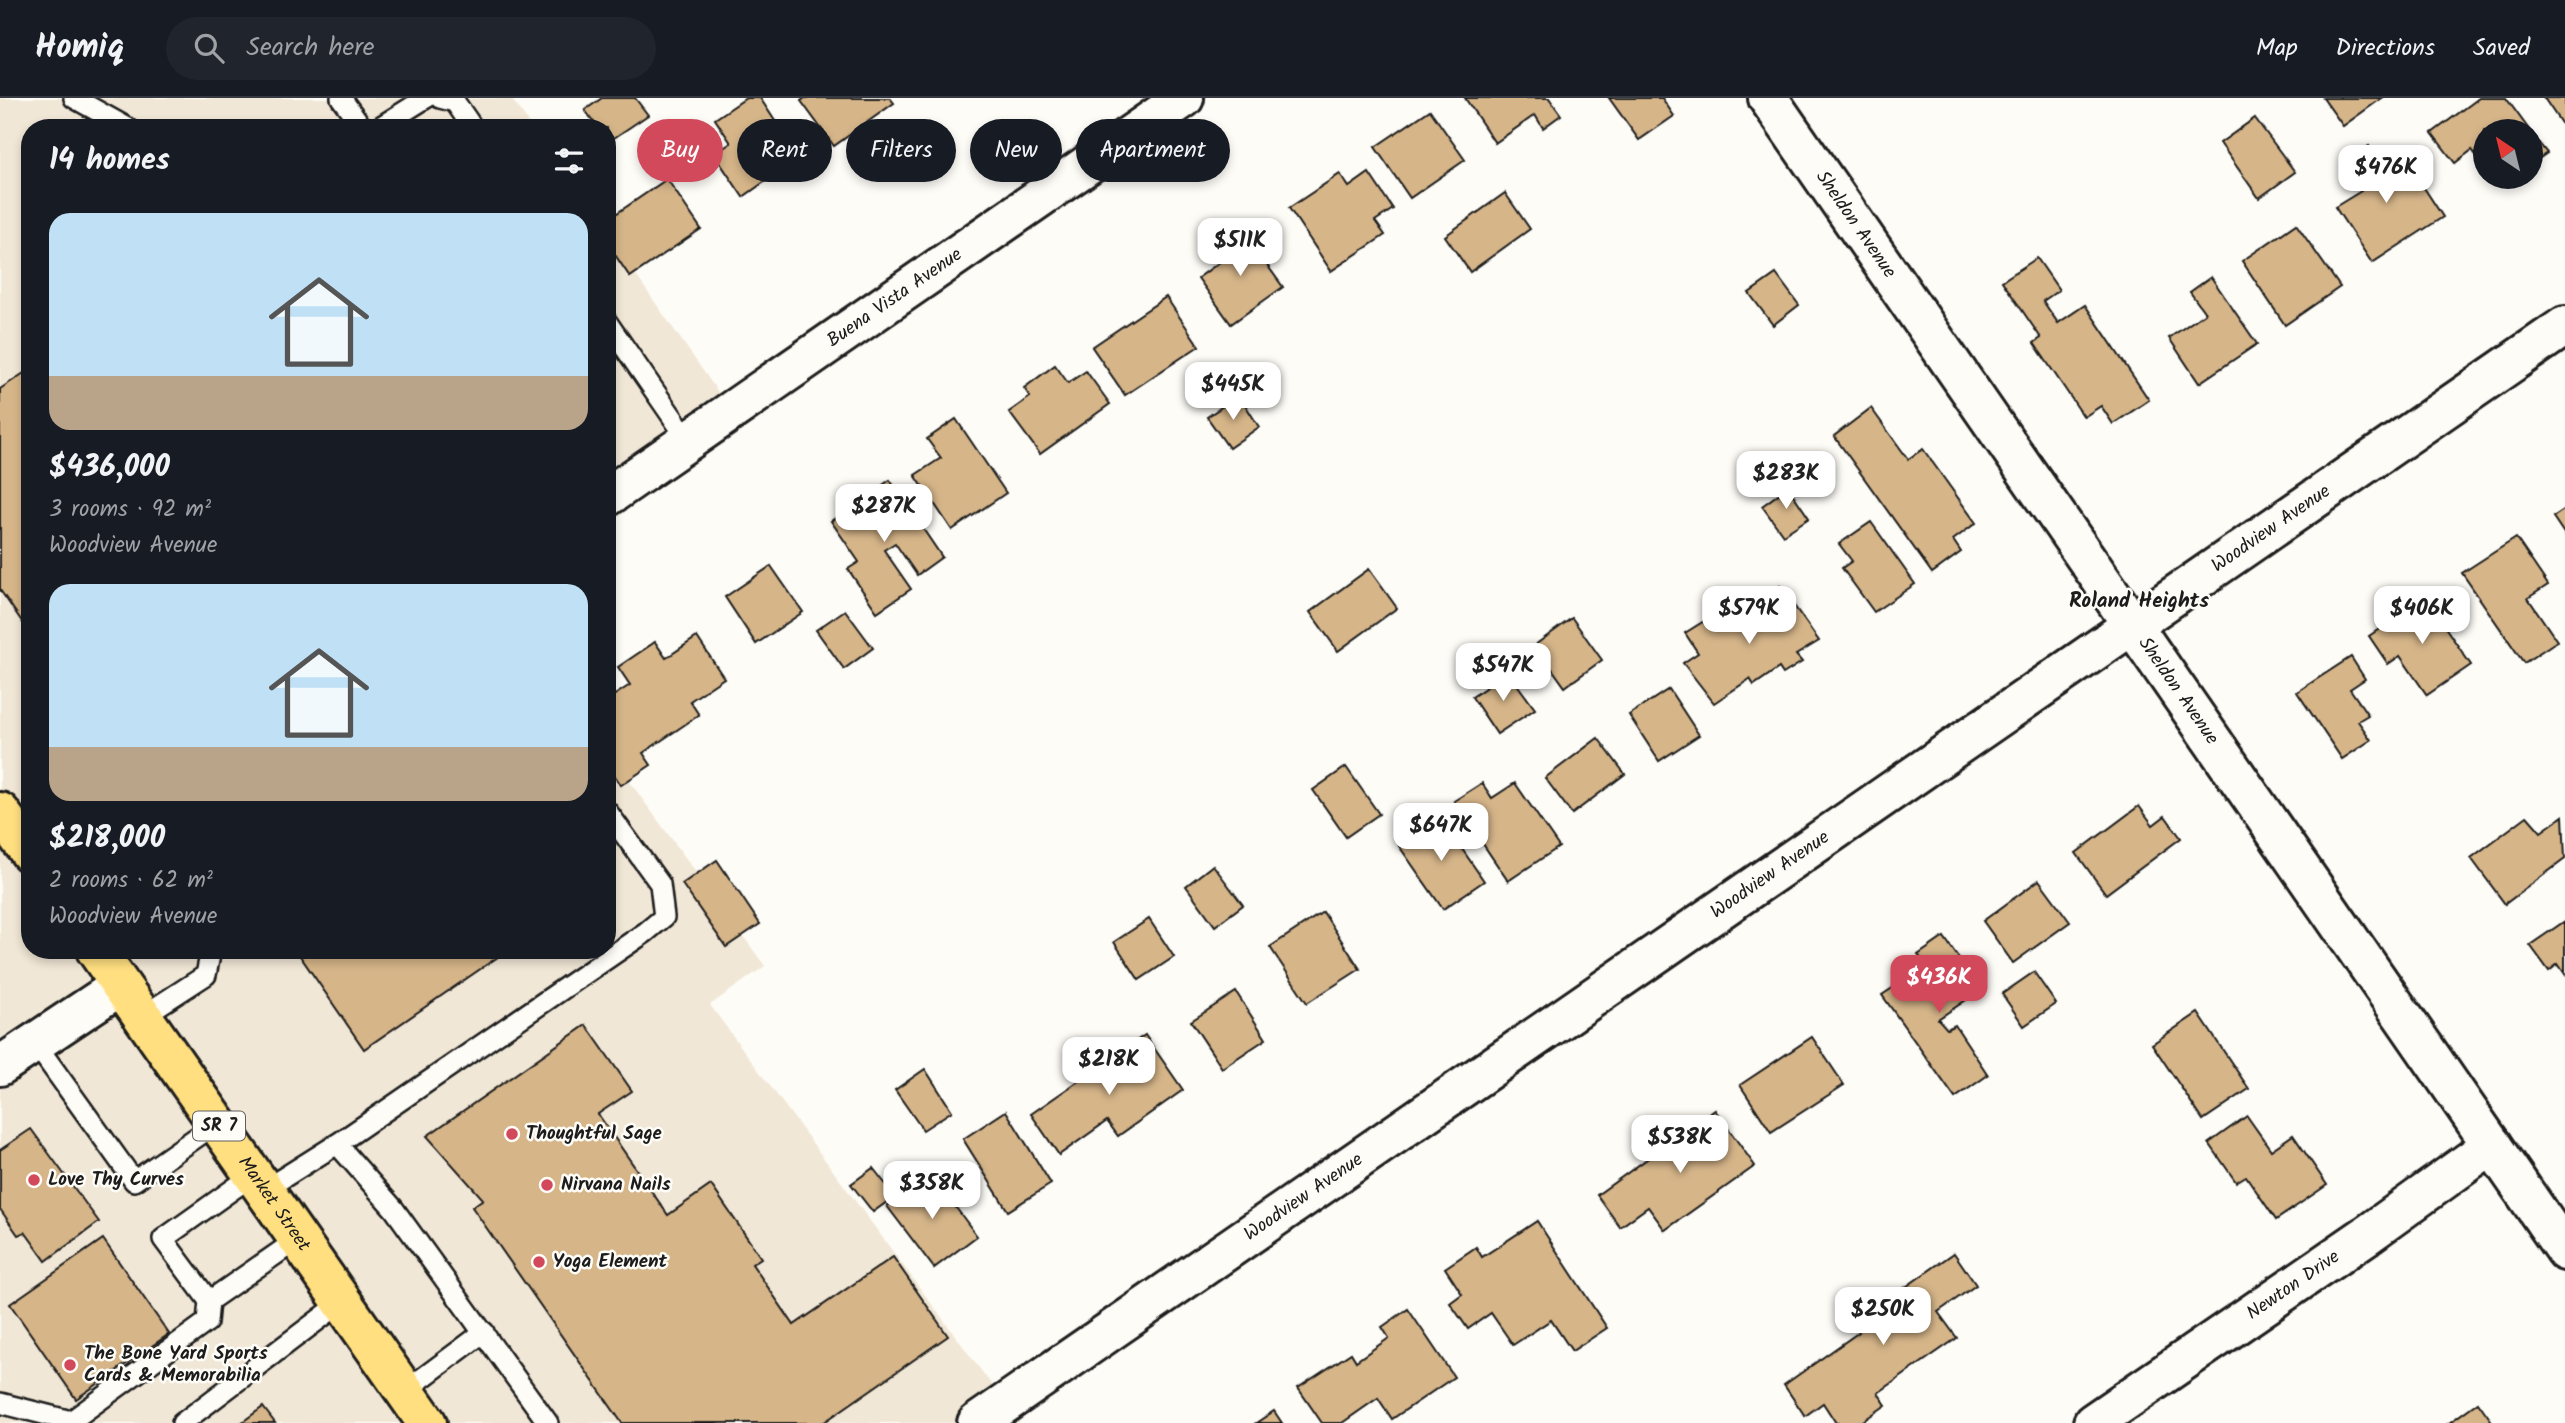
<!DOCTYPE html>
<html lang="en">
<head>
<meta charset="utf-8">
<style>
	body { margin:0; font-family:Kalam,sans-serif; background:#20242c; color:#f1f3f6; height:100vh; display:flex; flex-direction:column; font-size:26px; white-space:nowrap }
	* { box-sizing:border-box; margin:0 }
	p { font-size:23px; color:#9ea1a6 }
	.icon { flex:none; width:38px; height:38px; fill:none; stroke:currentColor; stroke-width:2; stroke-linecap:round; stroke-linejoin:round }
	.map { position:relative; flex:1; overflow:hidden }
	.details { position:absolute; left:21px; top:21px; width:595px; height:840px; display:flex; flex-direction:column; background:#171b24; border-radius:28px; box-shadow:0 4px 10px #0003 }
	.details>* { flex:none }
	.hud { position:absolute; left:637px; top:21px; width:665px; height:63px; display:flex; gap:14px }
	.needle { width:46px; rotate:325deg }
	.controls { position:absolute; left:2473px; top:21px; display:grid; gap:14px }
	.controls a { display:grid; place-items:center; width:70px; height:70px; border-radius:50%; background:#171b24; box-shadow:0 4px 10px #0003; font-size:35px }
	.price { position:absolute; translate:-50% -60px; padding:0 16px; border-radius:14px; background:#fff; color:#222; font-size:23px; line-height:46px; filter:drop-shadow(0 2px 4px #0008) }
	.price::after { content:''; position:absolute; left:50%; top:42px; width:21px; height:16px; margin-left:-10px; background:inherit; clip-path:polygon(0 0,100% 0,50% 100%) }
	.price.current { background:#d1495b; color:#fff }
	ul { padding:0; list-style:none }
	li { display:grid; align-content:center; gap:14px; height:371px; padding:0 28px }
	li span { display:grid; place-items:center; height:217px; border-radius:21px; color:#555 }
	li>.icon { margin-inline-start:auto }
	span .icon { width:126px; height:126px; fill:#fffc; stroke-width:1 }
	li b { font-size:30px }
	h2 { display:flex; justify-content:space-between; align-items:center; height:84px; padding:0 28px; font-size:30px }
	.tag { padding:0 24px; border-radius:32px; background:#171b24; box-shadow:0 4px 10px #0003; font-size:24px; line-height:63px }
	.tag.current { background:#d1495b; color:#fff }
	header { display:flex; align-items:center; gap:42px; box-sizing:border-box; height:98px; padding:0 35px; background:#171b24; border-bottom:2px solid #363941 }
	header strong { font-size:33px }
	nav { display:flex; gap:38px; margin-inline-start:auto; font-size:24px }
	.search { width:490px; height:63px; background:#20242c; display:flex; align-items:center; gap:18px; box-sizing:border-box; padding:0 24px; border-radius:38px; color:#9ea1a6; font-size:26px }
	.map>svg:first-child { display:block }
	.built { fill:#f1e7d6 }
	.building { fill:#d6b589; stroke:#1c1c1c; stroke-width:2 }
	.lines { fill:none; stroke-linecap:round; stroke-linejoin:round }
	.service-casing { stroke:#1c1c1c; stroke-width:24 }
	.minor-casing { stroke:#1c1c1c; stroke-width:44 }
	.primary-casing { stroke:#1c1c1c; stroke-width:44 }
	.service { stroke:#fdfcf7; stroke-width:19 }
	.minor { stroke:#fdfcf7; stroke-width:38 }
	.primary { stroke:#ffdf80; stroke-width:38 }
	.poi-dot { fill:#d1495b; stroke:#fdfcf7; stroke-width:2.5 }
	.labels { text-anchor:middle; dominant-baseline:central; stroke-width:5; stroke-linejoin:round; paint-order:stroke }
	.shield { fill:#fdfcf7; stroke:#605f5e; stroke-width:2 }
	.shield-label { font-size:18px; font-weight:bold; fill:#1c1c1c }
	.street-label { font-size:19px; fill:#1c1c1c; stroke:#fdfcf7 }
	.poi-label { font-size:19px; font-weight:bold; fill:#1c1c1c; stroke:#fdfcf7; text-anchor:start }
	.neighbourhood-label { font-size:21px; font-weight:bold; fill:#1c1c1c; stroke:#fdfcf7 }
</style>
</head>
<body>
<header>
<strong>Homiq</strong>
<div class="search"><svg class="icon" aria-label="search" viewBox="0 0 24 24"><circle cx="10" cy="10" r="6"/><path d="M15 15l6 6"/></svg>Search here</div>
<nav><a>Map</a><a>Directions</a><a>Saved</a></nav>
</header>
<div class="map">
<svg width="2565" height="1325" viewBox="0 0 2565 1325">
	<rect width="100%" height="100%" fill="#fdfcf7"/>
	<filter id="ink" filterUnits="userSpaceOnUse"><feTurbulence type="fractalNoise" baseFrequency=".0143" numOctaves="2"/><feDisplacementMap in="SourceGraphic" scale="14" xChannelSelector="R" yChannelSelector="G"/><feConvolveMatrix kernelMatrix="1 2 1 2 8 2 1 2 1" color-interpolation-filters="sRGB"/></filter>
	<g filter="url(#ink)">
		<g class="built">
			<polygon points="0,0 511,0 532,30 30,30 30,852 607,852 607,653 765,868 710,907 1020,1325 0,1325"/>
			<polygon points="607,136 732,314 607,399"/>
		</g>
		<g class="building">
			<polygon points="602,0 635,0 648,17 608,44 607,30 598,30 585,12"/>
			<polygon points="746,0 760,0 794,52 779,62 784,70 743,99 714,56 731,45 715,21"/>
			<polygon points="805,0 890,0 894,5 834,48 801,3"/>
			<polygon points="1465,0 1549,0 1561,17 1543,30 1535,17 1495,45"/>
			<polygon points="1609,0 1662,0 1674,18 1639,42"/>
			<polygon points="2323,0 2382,0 2343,28"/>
			<polygon points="2479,0 2506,0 2530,33 2485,33 2485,69 2472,52 2455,65 2432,35"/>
			<polygon points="2544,0 2565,0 2565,31"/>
			<polygon points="1430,12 1465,62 1410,100 1375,49"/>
			<polygon points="2255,20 2295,74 2259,100 2220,45"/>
			<polygon points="2530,34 2547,55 2530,67"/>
			<polygon points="2369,48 2386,74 2406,62 2443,119 2372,165 2335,109 2361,93 2343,66"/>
			<polygon points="1369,75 1393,111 1375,123 1385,137 1331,173 1289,110 1340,76 1349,89"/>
			<polygon points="667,81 701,131 630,179 607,145 607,122"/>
			<polygon points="1505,95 1530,131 1470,174 1445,138"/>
			<polygon points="2296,126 2340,189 2285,227 2242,163"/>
			<polygon points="1241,131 1283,189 1231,226 1198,180 1225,160 1216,149"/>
			<polygon points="2037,160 2059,192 2043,203 2058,225 2085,207 2149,302 2113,326 2101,308 2084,319 2034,245 2041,240 2002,183"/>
			<polygon points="1776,176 1799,207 1773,227 1749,195"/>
			<polygon points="2211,179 2257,246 2199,285 2169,240 2205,215 2190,194"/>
			<polygon points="1166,199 1199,248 1125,297 1092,249"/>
			<polygon points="1055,267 1068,285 1086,273 1110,306 1040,356 1009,314 1030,299 1024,290"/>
			<polygon points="30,271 30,535 0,492 0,291"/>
			<polygon points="1239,297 1259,329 1229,350 1207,319"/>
			<polygon points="1871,310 1908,361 1923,351 1976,425 1953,442 1961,454 1932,475 1834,338"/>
			<polygon points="956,321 1006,395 952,432 915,377 941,360 927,341"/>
			<polygon points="890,382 942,459 917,477 895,445 884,452 911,491 877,514 848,471 859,464 831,423"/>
			<polygon points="1788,389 1809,420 1783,437 1762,408"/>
			<polygon points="2565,411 2565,437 2553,419"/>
			<polygon points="1871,424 1915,486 1874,514 1842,470 1852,463 1839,446"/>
			<polygon points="2516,440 2548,487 2528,500 2557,543 2524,565 2462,475"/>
			<polygon points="771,468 803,514 756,546 725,499"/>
			<polygon points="1369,471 1397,510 1338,553 1310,514"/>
			<polygon points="1780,488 1819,543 1796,557 1802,564 1783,576 1779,570 1754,587 1750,581 1714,605 1683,565 1698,555 1685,535 1709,520 1716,532"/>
			<polygon points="2425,500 2471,567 2427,597 2400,558 2388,566 2369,538"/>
			<polygon points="845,512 873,550 844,571 816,532"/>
			<polygon points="1572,520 1602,562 1565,589 1535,547"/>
			<polygon points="697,539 724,580 690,603 699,617 643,655 651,667 621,687 607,666 607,602 630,587 618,569 655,544 666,560"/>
			<polygon points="2351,559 2365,581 2350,591 2368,617 2358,623 2371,642 2342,661 2297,594"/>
			<polygon points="1508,574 1535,611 1497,636 1472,599"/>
			<polygon points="1669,591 1699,637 1659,663 1629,617"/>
			<polygon points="1598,640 1625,676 1572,716 1545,680"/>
			<polygon points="1346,669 1379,716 1346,739 1313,692"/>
			<polygon points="1482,685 1492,700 1515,685 1559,749 1508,783 1454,703"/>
			<polygon points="2139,708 2153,727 2165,718 2181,740 2106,796 2076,755"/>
			<polygon points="2527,718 2541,734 2563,718 2565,761 2505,806 2471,760"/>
			<polygon points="1440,719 1484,783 1443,811 1399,748"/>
			<polygon points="717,762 760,826 726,849 682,786"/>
			<polygon points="1213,767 1243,807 1215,828 1186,788"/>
			<polygon points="2039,782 2070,824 2013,865 1983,823"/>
			<polygon points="1323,814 1360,871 1307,905 1270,849"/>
			<polygon points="1149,821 1174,859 1139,882 1114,844"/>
			<polygon points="2565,823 2565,876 2558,866 2549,873 2530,847"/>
			<polygon points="1944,839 1981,892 1938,921 1947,931 1955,927 1988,977 1955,1000 1882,897 1927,867 1918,857"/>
			<polygon points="296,852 508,852 364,951"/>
			<polygon points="2034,874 2056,906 2024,928 2002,896"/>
			<polygon points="1236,894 1266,941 1222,970 1191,923"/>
			<polygon points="2198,915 2249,991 2203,1022 2152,946"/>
			<polygon points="586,927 632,993 598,1016 668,1117 711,1087 761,1160 752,1166 794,1227 893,1159 948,1238 823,1325 622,1325 472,1109 483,1101 427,1038"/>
			<polygon points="1145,937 1183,992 1118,1038 1107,1023 1059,1057 1031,1016"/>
			<polygon points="1812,939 1844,987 1771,1034 1740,987"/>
			<polygon points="925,971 952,1013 923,1032 895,992"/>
			<polygon points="1715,1012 1755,1068 1665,1132 1648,1109 1620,1129 1597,1097"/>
			<polygon points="1006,1013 1051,1086 1008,1113 963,1041"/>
			<polygon points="2247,1018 2271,1052 2293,1037 2327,1087 2276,1122 2246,1078 2236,1084 2209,1045"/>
			<polygon points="31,1031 99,1124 46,1163 25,1134 18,1137 0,1111 0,1052"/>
			<polygon points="873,1070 895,1098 873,1114 851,1086"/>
			<polygon points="931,1076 977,1138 934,1170 887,1108"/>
			<polygon points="1537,1123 1607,1230 1572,1253 1551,1222 1513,1247 1491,1215 1468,1231 1450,1205 1462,1196 1445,1170 1476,1149 1482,1159"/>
			<polygon points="103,1141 169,1236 76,1301 10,1206"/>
			<polygon points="1954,1155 1976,1187 1938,1214 1957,1240 1878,1295 1886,1307 1860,1325 1836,1325 1823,1305 1805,1318 1784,1287 1859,1234 1853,1226"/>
			<polygon points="1408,1211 1454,1279 1392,1321 1378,1300 1342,1325 1322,1325 1298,1290 1351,1255 1356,1263 1389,1240 1382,1229"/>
			<polygon points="2478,1304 2493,1325 2449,1325"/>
			<polygon points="263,1309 275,1325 241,1325"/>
			<polygon points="1274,1313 1282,1325 1256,1325"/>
		</g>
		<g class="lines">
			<g class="service-casing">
				<g id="service">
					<polyline points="74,0 128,30"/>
					<polyline points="341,0 363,30"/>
					<polyline points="440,0 455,4 473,30"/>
					<polyline points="378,30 426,0"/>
					<polyline points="607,224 689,343"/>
					<polyline points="141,919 206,877 211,852"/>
					<polyline points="35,945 134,1083 217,1025"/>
					<polyline points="337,1046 646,834 664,819 660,786 607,713"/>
					<polyline points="253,1077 163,1141 209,1203 298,1141"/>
					<polyline points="264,1092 337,1046 394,1111 548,1325"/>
					<polyline points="405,1293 484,1234"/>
					<polyline points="0,1305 71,1323 207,1224 209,1203"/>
					<polyline points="182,1325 342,1204"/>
				</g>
			</g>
			<g class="minor-casing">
				<g id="minor">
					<path id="s1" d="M1768,0L2565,1153"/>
					<path id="s2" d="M607,399L1184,0"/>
					<polyline points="0,968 120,888"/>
					<path id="s3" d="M977,1325L2565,228"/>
					<path id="s4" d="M2093,1325L2367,1137L2492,1047"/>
				</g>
			</g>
			<g class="primary-casing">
				<g id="primary">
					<polyline points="0,714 30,755"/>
					<path id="s5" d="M96,852L427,1325"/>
				</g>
			</g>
			<use href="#service" class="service"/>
			<use href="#minor" class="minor"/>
			<use href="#primary" class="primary"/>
		</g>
	</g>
	<g class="poi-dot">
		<circle cx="512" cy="1036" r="7"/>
		<circle cx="34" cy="1082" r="7"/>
		<circle cx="547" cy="1087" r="7"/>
		<circle cx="539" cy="1164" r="7"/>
		<circle cx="70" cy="1267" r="7"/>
	</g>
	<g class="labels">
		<rect class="shield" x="193" y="1013.5" width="52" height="29" rx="5"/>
		<g class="shield-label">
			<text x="219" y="1028">SR 7</text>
		</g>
		<g class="street-label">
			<text stroke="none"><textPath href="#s1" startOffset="154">Sheldon Avenue</textPath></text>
			<text stroke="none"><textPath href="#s2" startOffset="350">Buena Vista Avenue</textPath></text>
			<text stroke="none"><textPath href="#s3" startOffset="1573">Woodview Avenue</textPath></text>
			<text stroke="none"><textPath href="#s1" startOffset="721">Sheldon Avenue</textPath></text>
			<text stroke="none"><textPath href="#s3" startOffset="964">Woodview Avenue</textPath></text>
			<text stroke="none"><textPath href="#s3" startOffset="397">Woodview Avenue</textPath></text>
			<text stroke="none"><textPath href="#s5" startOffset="310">Market Street</textPath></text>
			<text stroke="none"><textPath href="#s4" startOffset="243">Newton Drive</textPath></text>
		</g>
		<g class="poi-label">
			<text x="526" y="1036">Thoughtful Sage</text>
			<text x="48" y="1082">Love Thy Curves</text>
			<text x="561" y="1087">Nirvana Nails</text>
			<text x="553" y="1164">Yoga Element</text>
			<text x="84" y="1256">The Bone Yard Sports<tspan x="84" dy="22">Cards &amp; Memorabilia</tspan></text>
		</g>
		<g class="neighbourhood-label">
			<text x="2139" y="503">Roland Heights</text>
		</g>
	</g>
</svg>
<div class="controls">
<a><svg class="needle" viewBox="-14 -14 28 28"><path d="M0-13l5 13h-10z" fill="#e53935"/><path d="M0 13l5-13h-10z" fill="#9ea1a6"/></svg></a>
</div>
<b class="price" style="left:2386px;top:107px">$476K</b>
<b class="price" style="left:1240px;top:180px">$511K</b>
<b class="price" style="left:1233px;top:324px">$445K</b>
<b class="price" style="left:1786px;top:413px">$283K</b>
<b class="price" style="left:884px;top:446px">$287K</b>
<b class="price" style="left:1749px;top:548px">$579K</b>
<b class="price" style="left:2422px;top:548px">$406K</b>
<b class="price" style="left:1503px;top:605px">$547K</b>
<b class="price" style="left:1441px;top:765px">$647K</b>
<b class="price current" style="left:1939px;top:917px">$436K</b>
<b class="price" style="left:1109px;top:999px">$218K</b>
<b class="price" style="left:1680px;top:1077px">$538K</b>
<b class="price" style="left:932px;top:1123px">$358K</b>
<b class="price" style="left:1883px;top:1249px">$250K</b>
<div class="hud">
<a class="tag current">Buy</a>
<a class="tag">Rent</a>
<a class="tag">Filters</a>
<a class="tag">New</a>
<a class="tag">Apartment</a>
</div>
<section class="details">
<h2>14 homes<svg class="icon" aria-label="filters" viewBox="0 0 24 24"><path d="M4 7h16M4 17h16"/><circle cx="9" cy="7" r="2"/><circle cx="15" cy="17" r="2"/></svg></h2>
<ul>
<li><span style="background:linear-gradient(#bfe0f5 75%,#b9a48a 0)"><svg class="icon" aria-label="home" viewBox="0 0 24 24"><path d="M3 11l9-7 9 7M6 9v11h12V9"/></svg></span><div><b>$436,000</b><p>3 rooms · 92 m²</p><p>Woodview Avenue</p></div></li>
<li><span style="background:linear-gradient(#bfe0f5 75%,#b9a48a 0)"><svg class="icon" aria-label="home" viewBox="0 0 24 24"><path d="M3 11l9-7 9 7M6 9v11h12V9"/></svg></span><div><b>$218,000</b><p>2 rooms · 62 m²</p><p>Woodview Avenue</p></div></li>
</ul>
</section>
</div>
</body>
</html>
